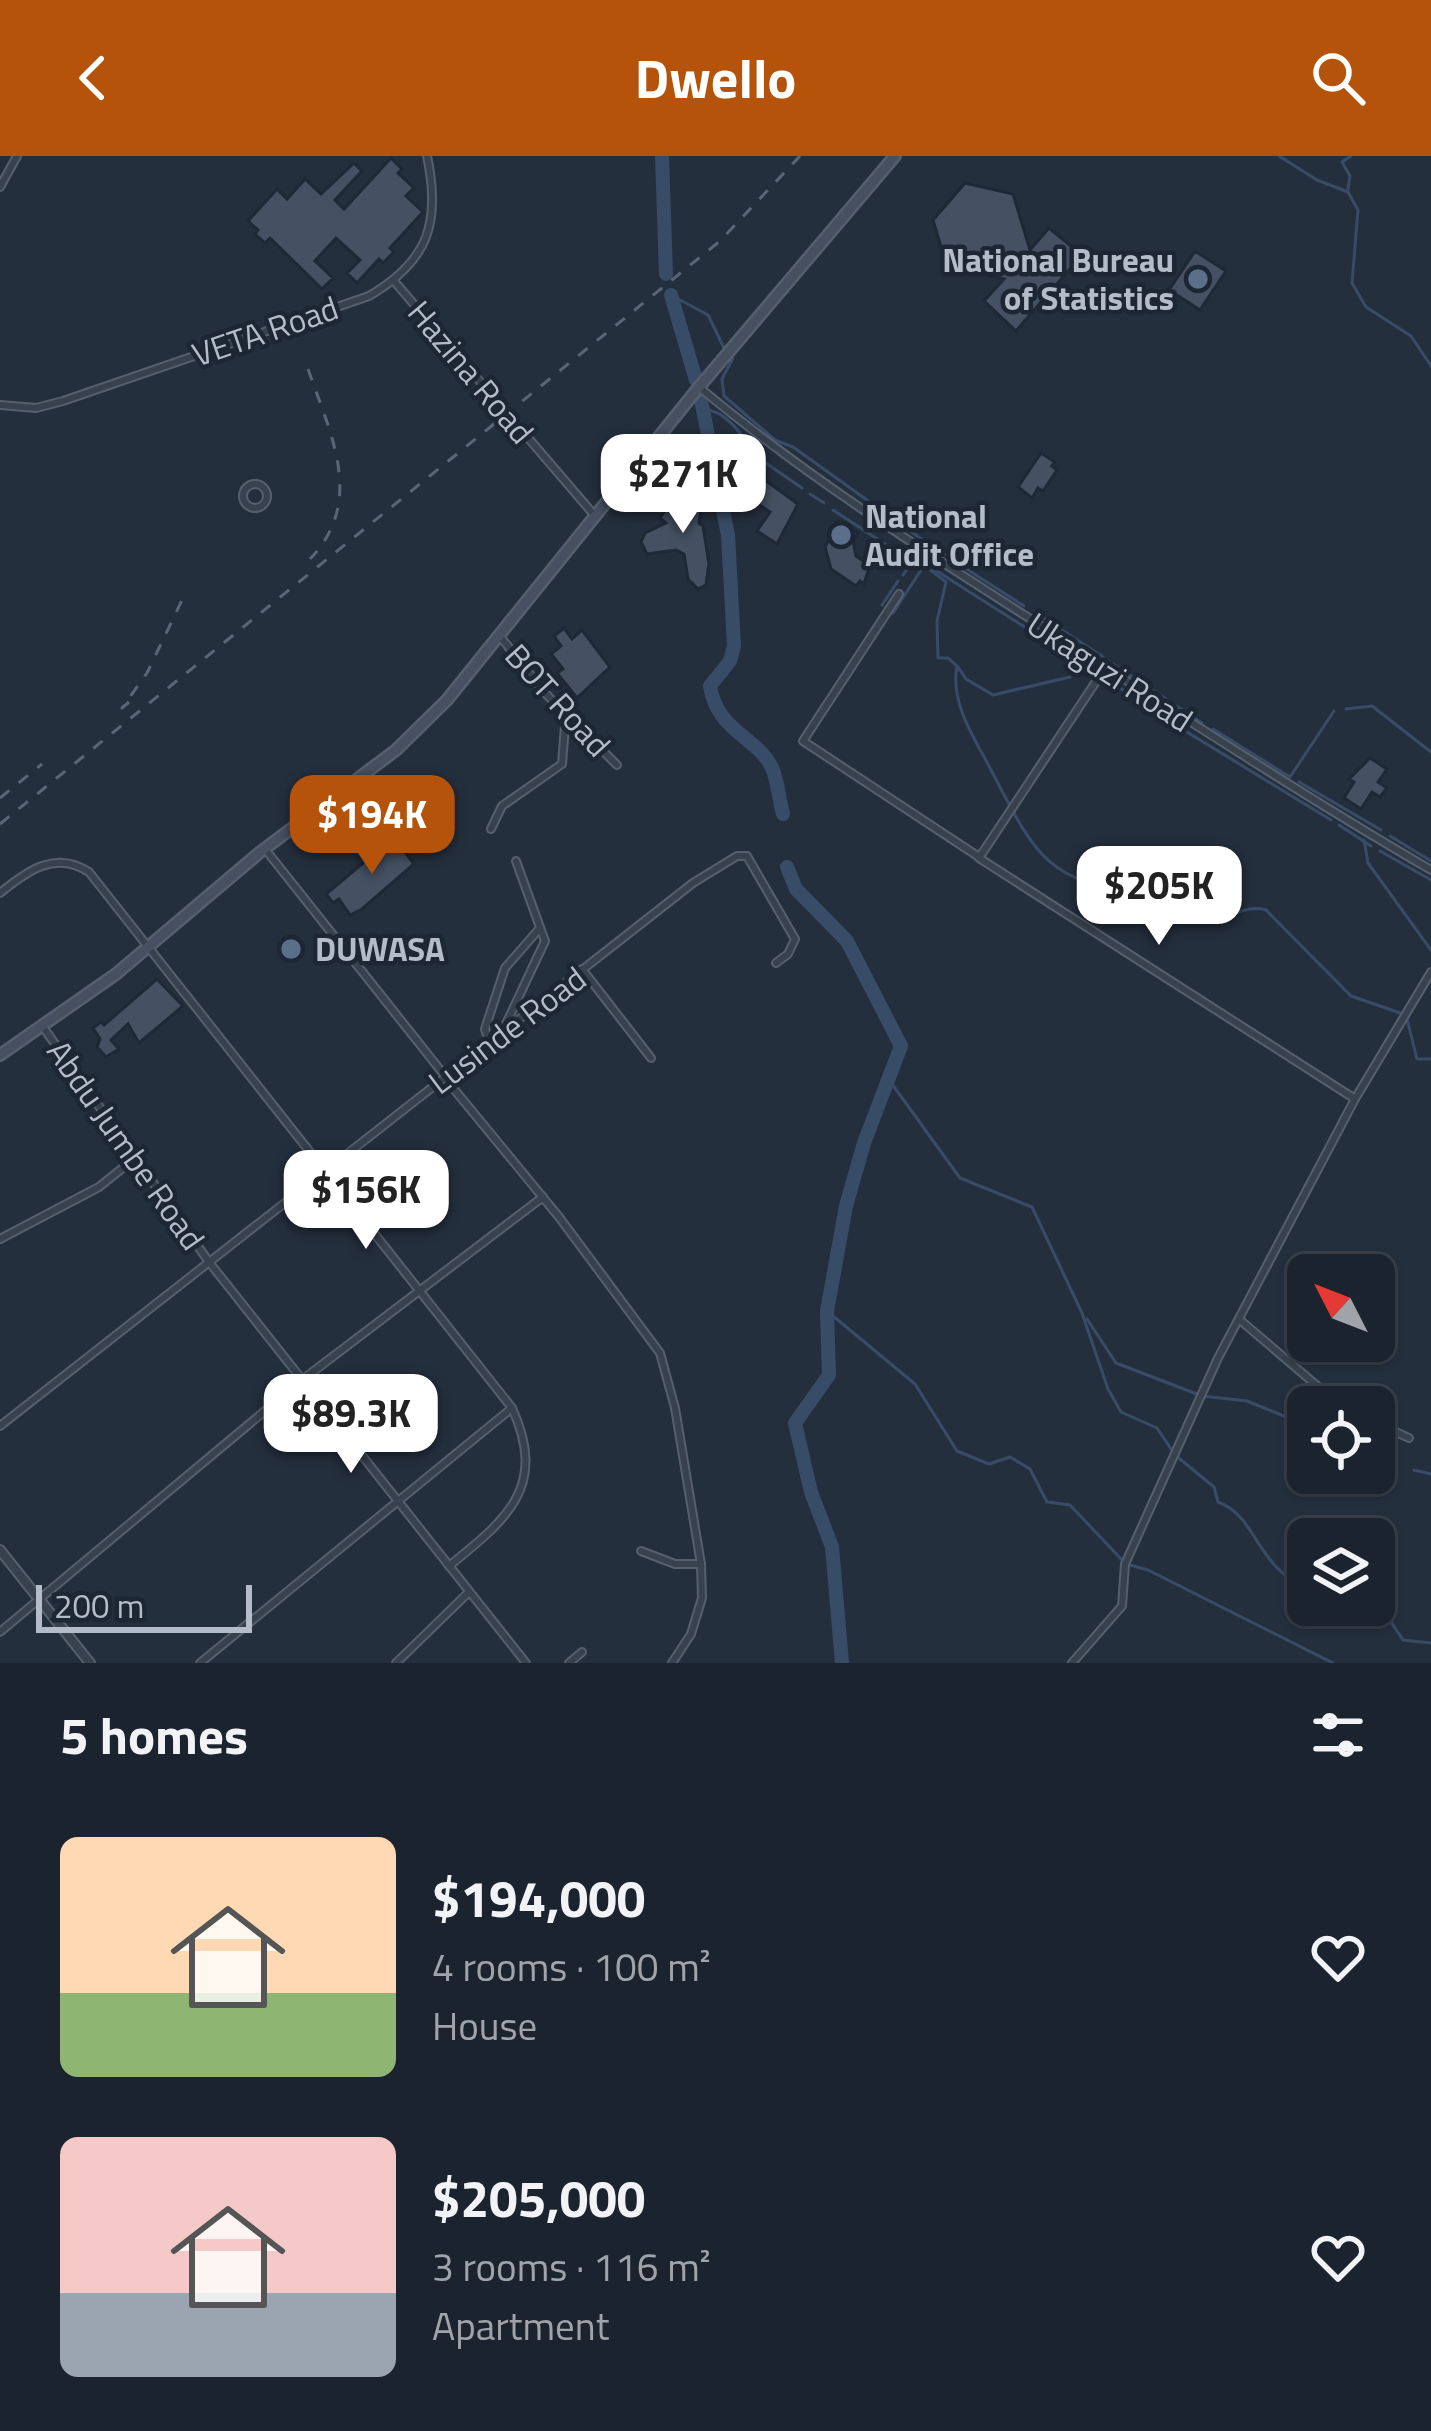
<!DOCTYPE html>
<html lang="en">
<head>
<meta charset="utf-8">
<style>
	body { margin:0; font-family:"Titillium Web",sans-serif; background:#242b36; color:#f1f3f6; height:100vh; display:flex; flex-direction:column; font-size:45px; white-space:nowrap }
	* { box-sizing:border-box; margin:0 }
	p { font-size:39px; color:#a0a4aa }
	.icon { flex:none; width:66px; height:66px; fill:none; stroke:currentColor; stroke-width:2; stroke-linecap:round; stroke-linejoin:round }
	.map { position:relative; height:1507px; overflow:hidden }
	.drawer { display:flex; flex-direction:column; background:#1b232e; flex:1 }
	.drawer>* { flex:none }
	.needle { width:78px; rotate:312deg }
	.controls { position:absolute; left:1287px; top:1098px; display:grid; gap:24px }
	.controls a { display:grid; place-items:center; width:108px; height:108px; border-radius:18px; background:#1b232e; box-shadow:0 3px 9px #0004,0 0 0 3px #39404a; font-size:60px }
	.scale { position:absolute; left:36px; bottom:30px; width:216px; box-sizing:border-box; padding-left:12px; border:6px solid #b4bcc9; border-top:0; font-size:33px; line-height:42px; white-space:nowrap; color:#b4bcc9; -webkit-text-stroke:9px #1d2633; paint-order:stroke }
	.price { position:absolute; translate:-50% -102px; padding:0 27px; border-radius:24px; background:#fff; color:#222; font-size:39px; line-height:78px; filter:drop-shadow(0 3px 6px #0008) }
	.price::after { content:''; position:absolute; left:50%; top:72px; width:36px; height:27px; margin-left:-18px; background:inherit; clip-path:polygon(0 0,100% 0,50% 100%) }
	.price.current { background:#b45309; color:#fff }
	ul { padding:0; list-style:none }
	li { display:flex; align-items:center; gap:36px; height:300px; padding:0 60px }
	li span { display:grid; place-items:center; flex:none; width:336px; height:240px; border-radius:18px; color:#555 }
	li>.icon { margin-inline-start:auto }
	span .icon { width:144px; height:144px; fill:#fffc; stroke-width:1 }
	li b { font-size:51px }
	h2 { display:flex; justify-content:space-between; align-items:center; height:144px; padding:0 60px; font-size:51px }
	header { display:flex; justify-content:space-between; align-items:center; height:156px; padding:0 60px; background:#b45309; color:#fff; font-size:54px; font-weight:700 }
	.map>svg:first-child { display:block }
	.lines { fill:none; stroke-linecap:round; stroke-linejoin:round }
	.stream { stroke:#394c67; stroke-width:3 }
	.river { stroke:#394c67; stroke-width:14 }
	.building { fill:#455162; stroke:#1f2835; stroke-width:3 }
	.minor-casing { stroke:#565f6c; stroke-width:10 }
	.tertiary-casing { stroke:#565f6c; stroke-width:12 }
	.secondary-casing { stroke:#565f6c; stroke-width:14 }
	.minor { stroke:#38414e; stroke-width:6 }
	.tertiary { stroke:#38414e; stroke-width:8 }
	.secondary { stroke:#465061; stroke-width:9 }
	.rail { stroke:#5a6575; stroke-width:3; stroke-dasharray:12 12; stroke-linecap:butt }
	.service-dot { fill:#5c6f8a; stroke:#1d2633; stroke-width:4.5 }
	.labels { text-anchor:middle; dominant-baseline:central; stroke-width:9; stroke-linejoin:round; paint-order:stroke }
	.poi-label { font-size:33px; font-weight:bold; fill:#b4bcc9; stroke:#1d2633; text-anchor:start }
	.street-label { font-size:33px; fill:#b4bcc9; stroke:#1d2633 }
</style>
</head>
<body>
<header><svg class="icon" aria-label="back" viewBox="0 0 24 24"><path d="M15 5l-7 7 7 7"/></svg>Dwello<svg class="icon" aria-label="search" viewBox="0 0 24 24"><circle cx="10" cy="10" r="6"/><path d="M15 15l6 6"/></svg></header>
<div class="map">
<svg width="1431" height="1507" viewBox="0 0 1431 1507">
	<rect width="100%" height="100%" fill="#242f3e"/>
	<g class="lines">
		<g class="stream">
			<polyline points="1279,0 1317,24 1348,36 1358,54 1352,127 1366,151 1411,180 1431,210"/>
			<polyline points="1348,33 1350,20 1342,6 1351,0"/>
			<polyline points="671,139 708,159 724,192"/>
			<polyline points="733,202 722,223 724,240 775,284 793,291 927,387"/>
			<path d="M702,253C726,254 742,278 754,298"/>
			<polyline points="760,303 802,332"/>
			<polyline points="810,338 824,347"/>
			<polyline points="833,354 885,388"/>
			<polyline points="894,392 912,406 903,419"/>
			<polyline points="937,393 945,398"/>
			<polyline points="951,403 1024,450"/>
			<path d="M924,409L946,426L937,465L938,502H948L957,510C950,547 974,581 990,612C1039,706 1044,721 1150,744C1173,749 1199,758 1222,758C1239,759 1248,749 1266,754L1351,840L1406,859L1417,903H1431"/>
			<polyline points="932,412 1094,515"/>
			<polyline points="882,449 898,425"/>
			<polyline points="893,457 923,411"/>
			<polyline points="1036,457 1103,501"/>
			<polyline points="1113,508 1202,567"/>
			<polyline points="958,511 966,523 993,539 1070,521"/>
			<polyline points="1103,521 1179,571"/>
			<polyline points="1346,553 1372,550 1431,596"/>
			<polyline points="1213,573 1290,621 1334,555"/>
			<polyline points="1187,576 1331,664"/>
			<polyline points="1299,626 1381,674"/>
			<polyline points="1339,669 1371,690"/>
			<polyline points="1390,680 1431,705"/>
			<polyline points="1364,684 1368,707 1431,794"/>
			<polyline points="1380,695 1431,724"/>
			<path d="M887,921L960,1022L1032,1051L1082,1157L1108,1233L1121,1256L1157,1272L1175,1299L1214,1331L1218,1346C1258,1361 1254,1409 1308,1433"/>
			<polyline points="827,1155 915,1228 957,1295 989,1308 1010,1301 1030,1313 1047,1346 1070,1349 1122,1404"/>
			<polyline points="1087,1163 1116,1207 1202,1240 1247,1245 1308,1270"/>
			<polyline points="1414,1314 1431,1318"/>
			<polyline points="1130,1409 1148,1414 1333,1507"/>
			<polyline points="1349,1449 1356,1456 1391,1466 1403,1484 1431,1487"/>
		</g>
		<g class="river">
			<polyline points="662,0 666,118"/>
			<polyline points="671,139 696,224"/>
			<path d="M701,244L728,379L734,490L730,505L710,530C717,576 759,582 772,612C778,625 779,644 783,658"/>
			<polyline points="787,711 796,733 847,785 901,890 864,987 846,1050 827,1155 829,1219 795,1267 811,1336 832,1391 842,1507"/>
		</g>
	</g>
	<g class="building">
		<polygon points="391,2 402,13 398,17 414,32 406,40 423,56 390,92 394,96 383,107 379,103 357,127 347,117 360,104 336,82 315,105 333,122 322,133 270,82 265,87 255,78 258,74 248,65 277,33 287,43 305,23 321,38 354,7 362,15 335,44 344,53"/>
		<polygon points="965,27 1013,38 1030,94 1049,72 1082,99 1016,175 984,145 1004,123 947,111 933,64"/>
		<polygon points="1195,95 1226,115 1200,154 1169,134"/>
		<polygon points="1041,297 1055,306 1052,310 1057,314 1043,335 1038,332 1032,342 1018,331"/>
		<polygon points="765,324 798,348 777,388 757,375 770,356 752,344"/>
		<polygon points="691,330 703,344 699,367 703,370 709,408 706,429 698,433 688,423 684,398 676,394 647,398 641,386 645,377 666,367 660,362 667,352 675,358 680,335"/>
		<polygon points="838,365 858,377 853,385 856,400 870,409 864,428 860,425 856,430 831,413 825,391"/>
		<polygon points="564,472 572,483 582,474 610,511 577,542 557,517 563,513 551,498 561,490 554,480"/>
		<polygon points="1370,602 1387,613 1378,626 1387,632 1380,641 1372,636 1361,653 1344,642 1354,626 1349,623"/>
		<polygon points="394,681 414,708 362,753 350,759 339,743 333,747 326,738"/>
		<polygon points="157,823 183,850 139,887 128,868 111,884 119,893 106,901 97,891 100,883 93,872 101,866 104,869"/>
	</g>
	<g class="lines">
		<g class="minor-casing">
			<g id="minor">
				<polyline points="0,31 17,0"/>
				<polyline points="394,125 595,360"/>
				<path d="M699,231C809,323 930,399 1051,476C1177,557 1302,639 1431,714"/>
				<path d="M0,249L36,252L63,245L369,140C429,105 441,66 427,0"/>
				<circle cx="255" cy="340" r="12"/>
				<polyline points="899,438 803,585 979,701"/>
				<polyline points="499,479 545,537 617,609"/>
				<polyline points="1105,512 979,702 1355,943"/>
				<polyline points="491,673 502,650 562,608 566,557"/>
				<polyline points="265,693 445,920"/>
				<path d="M0,737C27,715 55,694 89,716L512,1252C548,1331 507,1363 449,1410"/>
				<polyline points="582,813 651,902"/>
				<polyline points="505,870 545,785 516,705"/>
				<polyline points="43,871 209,1106 526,1507"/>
				<polyline points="489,886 485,873 505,812 540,772"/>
				<polyline points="444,921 559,1061 660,1197 675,1252 701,1408 702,1442 691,1478 672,1507"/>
				<polyline points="0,1083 99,1031 135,1002"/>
				<polyline points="1240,1164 1342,1251"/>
				<polyline points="1374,1266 1409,1282"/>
				<polyline points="0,1270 693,727 737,700 747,700 795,783 788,798 776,807"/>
				<polyline points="641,1395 675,1408 701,1408"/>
				<polyline points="0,1476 302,1224 543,1041"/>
				<polyline points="200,1507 512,1252"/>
				<polyline points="396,1507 469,1436"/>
				<polyline points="569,1507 582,1496"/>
				<polyline points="1072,1507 1122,1450 1125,1408 1218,1202 1355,943 1431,816"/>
			</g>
		</g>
		<g class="tertiary-casing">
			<polyline id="tertiary" points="0,1394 90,1507"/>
		</g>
		<g class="secondary-casing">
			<polyline id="secondary" points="0,899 116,818 259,697 396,594 447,544 699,231 895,0"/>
		</g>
		<use href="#minor" class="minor"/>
		<use href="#tertiary" class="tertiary"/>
		<use href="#secondary" class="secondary"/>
		<g class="rail">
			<path d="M308,213C330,277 366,345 310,403"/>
			<polyline points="129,546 122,552 147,517 184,440"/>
			<polyline points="0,642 42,608"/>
			<polyline points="0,668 720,85 800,0"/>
		</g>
	</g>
	<g class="service-dot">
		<circle cx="1198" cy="123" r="12"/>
		<circle cx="841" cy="379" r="12"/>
		<circle cx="291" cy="793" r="12"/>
	</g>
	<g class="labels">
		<g class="poi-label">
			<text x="1174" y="104" text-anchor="end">National Bureau<tspan x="1174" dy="38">of Statistics</tspan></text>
			<text x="865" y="360">National<tspan x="865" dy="38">Audit Office</tspan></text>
			<text x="315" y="793">DUWASA</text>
		</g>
		<g class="street-label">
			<text transform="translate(265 175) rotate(-19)">VETA Road</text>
			<text transform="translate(471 216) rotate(50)">Hazina Road</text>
			<text transform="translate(1110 516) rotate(33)">Ukaguzi Road</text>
			<text transform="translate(558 544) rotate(48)">BOT Road</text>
			<text transform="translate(507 874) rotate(-37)">Lusinde Road</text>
			<text transform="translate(126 989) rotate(55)">Abdu Jumbe Road</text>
		</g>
	</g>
</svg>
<div class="controls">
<a><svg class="needle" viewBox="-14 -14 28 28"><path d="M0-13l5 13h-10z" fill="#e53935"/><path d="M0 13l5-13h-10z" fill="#a0a4aa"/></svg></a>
<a><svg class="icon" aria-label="locate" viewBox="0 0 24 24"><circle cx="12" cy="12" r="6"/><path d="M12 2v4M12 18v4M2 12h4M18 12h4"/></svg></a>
<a><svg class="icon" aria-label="layers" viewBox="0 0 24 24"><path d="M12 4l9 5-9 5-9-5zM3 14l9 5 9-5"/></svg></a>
</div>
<div class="scale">200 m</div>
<b class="price" style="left:683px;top:380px">$271K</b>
<b class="price current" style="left:372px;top:721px">$194K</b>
<b class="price" style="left:1159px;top:792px">$205K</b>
<b class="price" style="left:366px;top:1096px">$156K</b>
<b class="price" style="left:351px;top:1320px">$89.3K</b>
</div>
<section class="drawer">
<h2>5 homes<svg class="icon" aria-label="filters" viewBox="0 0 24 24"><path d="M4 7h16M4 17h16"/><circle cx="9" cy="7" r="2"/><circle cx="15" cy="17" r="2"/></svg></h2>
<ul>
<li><span style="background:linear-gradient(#ffd9b3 65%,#8fb573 0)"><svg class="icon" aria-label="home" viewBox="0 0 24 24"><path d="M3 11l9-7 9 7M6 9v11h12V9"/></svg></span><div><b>$194,000</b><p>4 rooms · 100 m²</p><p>House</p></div><svg class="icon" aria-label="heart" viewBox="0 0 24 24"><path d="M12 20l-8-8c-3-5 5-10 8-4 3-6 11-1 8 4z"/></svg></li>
<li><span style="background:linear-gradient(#f6c9c9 65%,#9aa5b1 0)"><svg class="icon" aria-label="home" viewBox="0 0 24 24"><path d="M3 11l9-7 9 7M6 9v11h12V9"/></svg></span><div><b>$205,000</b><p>3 rooms · 116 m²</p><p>Apartment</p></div><svg class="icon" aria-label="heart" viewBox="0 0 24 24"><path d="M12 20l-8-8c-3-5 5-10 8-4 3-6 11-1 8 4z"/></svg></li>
</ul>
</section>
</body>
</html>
